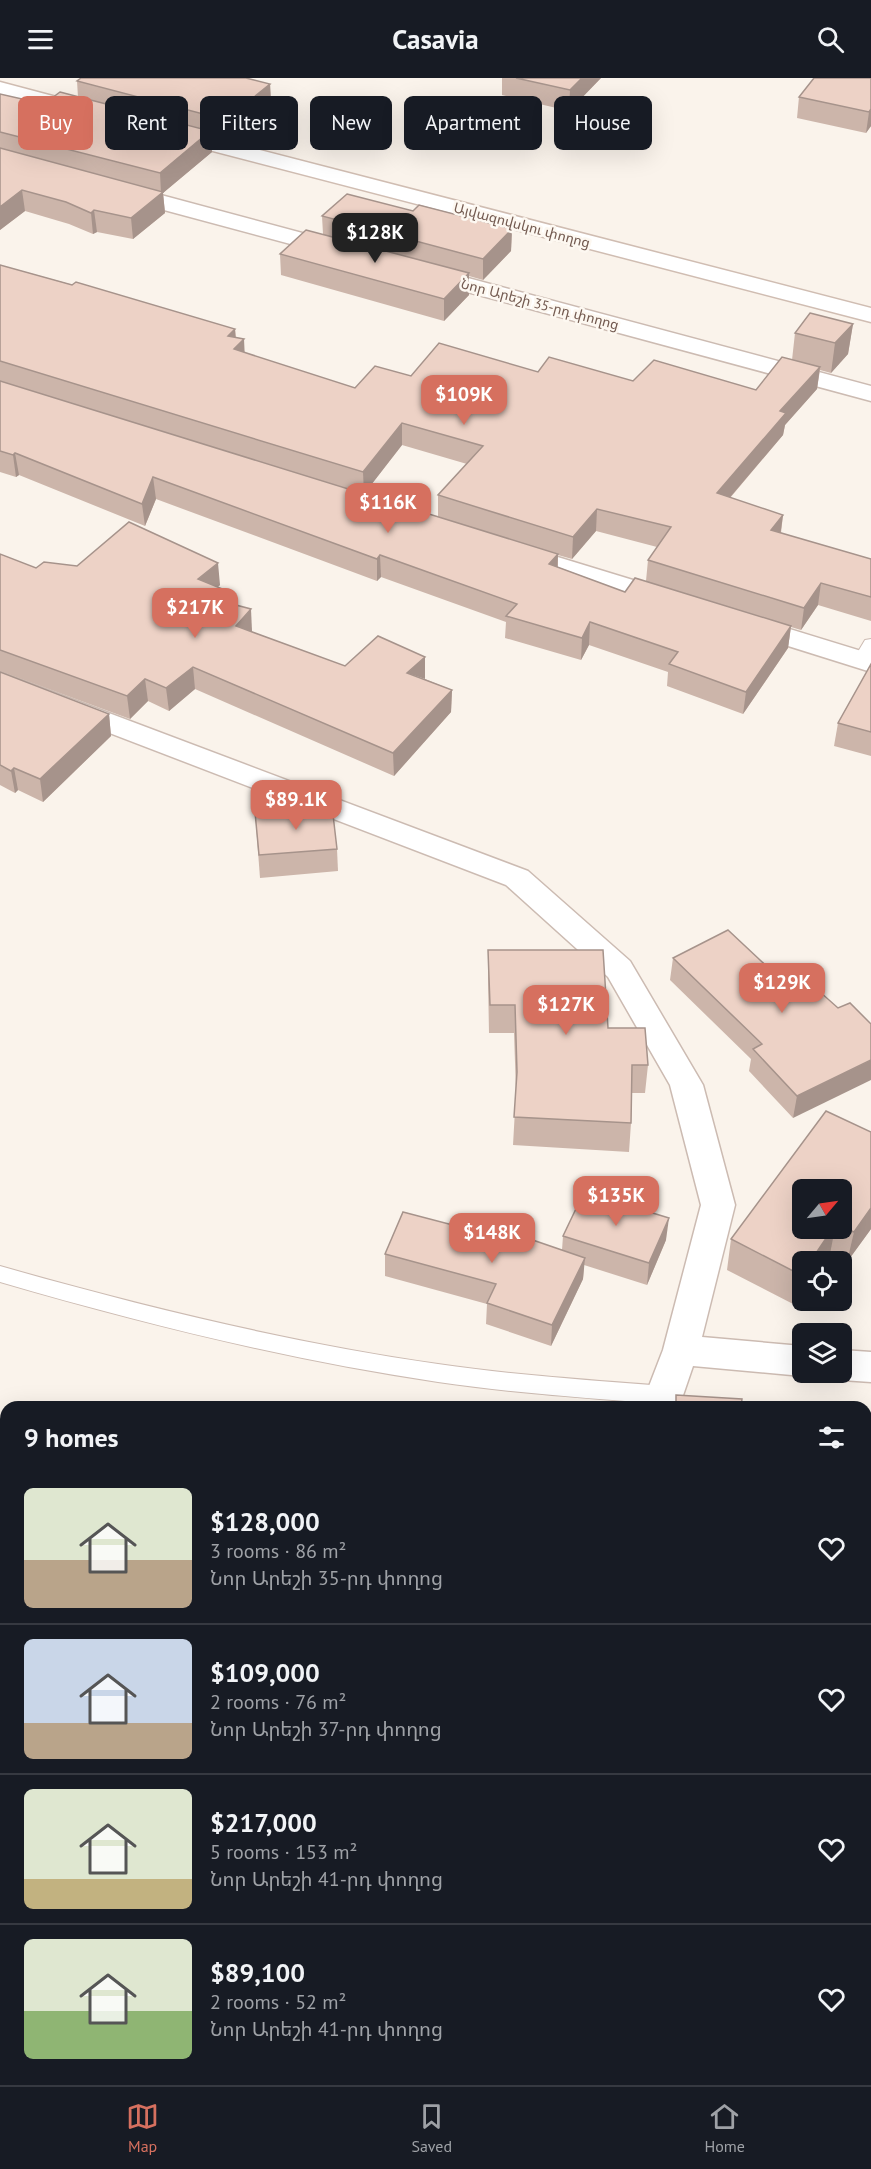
<!DOCTYPE html>
<html lang="en">
<head>
<meta charset="utf-8">
<style>
	body { margin:0; font-family:"PT Sans","Noto Sans Armenian",sans-serif; background:#20242c; color:#f1f3f6; height:100vh; display:flex; flex-direction:column; font-size:22px; white-space:nowrap }
	* { box-sizing:border-box; margin:0 }
	p { font-size:20px; color:#9ea1a6 }
	.icon { flex:none; width:33px; height:33px; fill:none; stroke:currentColor; stroke-width:2; stroke-linecap:round; stroke-linejoin:round }
	.map { position:relative; flex:1; overflow:hidden }
	.sheet { position:absolute; left:0px; top:1323px; width:872px; height:684px; display:flex; flex-direction:column; background:#171b24; border-radius:18px 18px 0 0; box-shadow:0 6px 24px #0002 }
	.sheet>* { flex:none }
	.top-card { position:absolute; left:18px; top:18px; width:836px; height:54px; display:flex; gap:12px }
	.needle { width:39px; rotate:61deg }
	.fabs { position:absolute; left:792px; top:1101px; display:grid; gap:12px }
	.fabs a { display:grid; place-items:center; width:60px; height:60px; border-radius:9px; background:#171b24; box-shadow:0 6px 24px #0002; font-size:30px }
	.price { position:absolute; translate:-50% -51px; padding:0 14px; border-radius:12px; background:#d6705f; color:#fff; font-size:20px; line-height:39px; filter:drop-shadow(0 2px 3px #0008) }
	.price::after { content:''; position:absolute; left:50%; top:36px; width:18px; height:14px; margin-left:-9px; background:inherit; clip-path:polygon(0 0,100% 0,50% 100%) }
	.price.active { background:#222; color:#fff }
	ul { padding:0; list-style:none }
	li { display:flex; align-items:center; gap:18px; height:150px; padding:0 24px }
	li+li { border-top:2px solid #363941 }
	li span { display:grid; place-items:center; flex:none; width:168px; height:120px; border-radius:9px; color:#555 }
	li>.icon { margin-inline-start:auto }
	span .icon { width:72px; height:72px; fill:#fffc; stroke-width:1 }
	li b { font-size:26px }
	h2 { display:flex; justify-content:space-between; align-items:center; height:72px; padding:0 24px; font-size:26px }
	.tag { padding:0 21px; border-radius:9px; background:#171b24; box-shadow:0 6px 24px #0002; font-size:21px; line-height:54px }
	.tag.active { background:#d6705f; color:#fff }
	header { display:flex; justify-content:space-between; align-items:center; height:78px; padding:0 24px; background:#171b24; font-size:27px; font-weight:700 }
	.tab-bar { display:flex; justify-content:space-around; align-items:center; height:84px; border-top:2px solid #363941; background:#171b24; font-size:16px; color:#9ea1a6 }
	.tab-bar a { display:grid; justify-items:center; gap:3px }
	.tab-bar .active { color:#d6705f }
	.map>svg:first-child { display:block }
	.lines { fill:none; stroke-linecap:round; stroke-linejoin:round }
	.lane-casing { stroke:#ccbbb2; stroke-width:2 }
	.street-casing { stroke:#ccbbb2; stroke-width:3 }
	.secondary-casing { stroke:#d0bdb2; stroke-width:3 }
	.lane { fill:#fff; fill-rule:evenodd }
	.street { fill:#fff; fill-rule:evenodd }
	.secondary { fill:#fff; fill-rule:evenodd }
	.wall { fill:#ccb5aa; fill-rule:evenodd }
	.shaded-wall { fill:#a6938b }
	.building { fill:#edd2c6; stroke:#a6938b; stroke-width:1.5 }
	.labels { text-anchor:middle; dominant-baseline:central; stroke-width:5; stroke-linejoin:round; paint-order:stroke }
	.far-street-label { font-size:14px; fill:#735a50; stroke:#fdf8f1 }
</style>
</head>
<body>
<header><svg class="icon" aria-label="menu" viewBox="0 0 24 24"><path d="M4 6h16M4 12h16M4 18h16"/></svg>Casavia<svg class="icon" aria-label="search" viewBox="0 0 24 24"><circle cx="10" cy="10" r="6"/><path d="M15 15l6 6"/></svg></header>
<div class="map">
<svg width="871" height="2007" viewBox="0 0 871 2007">
	<rect width="100%" height="100%" fill="#faf3eb"/>
	<g class="lines">
		<g class="lane-casing">
			<g id="lane">
				<polygon points="871,561 871,579 867,586 855,586 853,582 865,562"/>
				<path d="M0,1188C144,1229 290,1265 438,1286C513,1297 589,1302 664,1308L672,1311L675,1317L672,1323L664,1326C589,1320 513,1315 438,1304C289,1282 144,1246 0,1204Z"/>
			</g>
		</g>
		<g class="street-casing">
			<g id="street">
				<polygon points="120,106 347,167 350,172 347,177 339,179 112,118 109,113 112,108"/>
				<polygon points="427,189 871,308 871,323 419,201 415,196 419,191"/>
				<polygon points="515,466 682,517 686,523 682,529 672,531 506,480 502,474 506,468"/>
				<polygon points="747,538 871,576 871,594 737,552 733,546 737,540"/>
				<polygon points="0,594 528,793 630,883 703,1007 735,1127 702,1259 802,1268 802,1294 812,1294 802,1298 693,1288 679,1329 641,1329 663,1272 701,1127 670,1007 608,899 506,807 0,613"/>
				<polygon points="842,1272 871,1274 871,1304 842,1302 829,1298 828,1294 842,1294"/>
				<polygon points="866,1722 871,1724 871,1765 866,1763"/>
			</g>
		</g>
		<g class="secondary-casing">
			<g id="secondary">
				<polygon points="0,4 98,30 102,34 98,38 91,40 0,16"/>
				<polygon points="167,48 871,230 871,244 159,59 156,54 159,49"/>
			</g>
		</g>
		<use href="#lane" class="lane"/>
		<use href="#street" class="street"/>
		<use href="#secondary" class="secondary"/>
	</g>
	<g class="wall">
		<polygon points="502,0 601,0 569,33 502,17"/>
		<polygon points="871,0 871,48 866,55 797,40 799,19"/>
		<polygon points="77,3 270,6 271,25 228,61 211,56 212,74 163,115 165,135 133,161 97,154 93,156 69,146 25,133 0,152 0,16 44,26 78,19"/>
		<polygon points="413,133 512,151 511,173 483,202 469,198 469,217 444,243 281,197 280,176 323,156 322,138"/>
		<path d="M0,187L235,251L236,259L245,275L355,310L411,298L538,294L633,303L756,312L792,282L795,255L853,246L848,276L831,295L820,292L817,311L785,347L783,357L730,420L783,437L781,455L871,481V543L818,527L801,552L791,549L788,570L743,636L667,608L668,594L589,567L581,582L505,560L506,544L381,499L377,503L156,421L145,448L19,397L16,399L0,394ZM402,367L467,386L438,417V439L364,416ZM596,453L657,469L648,482L646,503L625,514L558,489V477L572,481Z"/>
		<polygon points="0,476 36,490 220,507 218,509 225,512 226,524 252,553 251,554 345,588 425,601 452,612 451,634 394,698 195,611 169,633 148,623 130,641 0,593"/>
		<polygon points="871,586 871,678 834,668 838,645"/>
		<polygon points="0,594 109,636 111,658 43,724 18,712 15,715 0,707"/>
		<polygon points="255,734 337,771 338,793 260,800"/>
		<polygon points="488,872 608,950 648,987 645,1015 632,1015 631,1045 629,1074 513,1067 516,1014 514,955 489,955 488,901"/>
		<polygon points="673,880 775,896 838,930 793,1040 749,993 751,981 670,902"/>
		<path d="M871,1054V1151L847,1184L830,1176L795,1227L727,1192L731,1161ZM842,1112V1150H802Z"/>
		<polygon points="563,1158 666,1162 647,1207 584,1187 583,1201 551,1268 486,1246 487,1226 385,1198 385,1176 518,1164 562,1172"/>
		<polygon points="866,1442 871,1445 871,1713 866,1708"/>
		<polygon points="866,1803 871,1806 871,1971 866,1968"/>
		<polygon points="774,2001 830,2001 828,2007 782,2007"/>
	</g>
	<g class="shaded-wall">
		<polygon points="582,0 601,0 569,33 570,12"/>
		<polygon points="270,6 271,25 228,61 226,42"/>
		<polygon points="871,31 871,48 866,55 869,34"/>
		<polygon points="210,53 212,74 163,115 165,135 133,161 131,140 161,115 160,95"/>
		<polygon points="22,112 25,133 0,152 0,129"/>
		<polygon points="94,132 97,154 93,156 91,135"/>
		<polygon points="512,151 511,173 483,202 483,181"/>
		<polygon points="469,195 469,217 444,243 444,221"/>
		<polygon points="853,246 848,276 831,295 835,265"/>
		<polygon points="235,251 236,269 244,261 245,282 236,293 228,258"/>
		<polygon points="820,289 817,311 785,347 783,357 715,437 717,415 780,333"/>
		<polygon points="402,345 402,367 364,416 363,394"/>
		<polygon points="15,375 19,397 16,399 13,377"/>
		<polygon points="153,399 156,421 145,448 142,426"/>
		<polygon points="597,431 596,453 572,481 573,459"/>
		<polygon points="783,437 780,459 771,452"/>
		<polygon points="558,476 557,498 549,486"/>
		<polygon points="380,477 381,499 377,503 377,481"/>
		<polygon points="218,485 220,507 200,524 198,501"/>
		<polygon points="821,505 818,527 801,552 804,530"/>
		<polygon points="225,512 227,534 217,522"/>
		<polygon points="251,531 252,553 237,571 236,548"/>
		<polygon points="590,544 589,567 581,582 582,560"/>
		<polygon points="791,548 788,570 743,636 746,614"/>
		<polygon points="425,579 425,601 407,595"/>
		<polygon points="193,589 195,611 169,633 166,610"/>
		<polygon points="145,601 148,623 130,641 127,618"/>
		<polygon points="452,612 451,634 394,698 393,675"/>
		<polygon points="109,636 111,658 43,724 40,701"/>
		<polygon points="14,690 18,712 15,715 11,693"/>
		<polygon points="871,982 871,1002 793,1040 797,1018"/>
		<polygon points="871,1130 871,1151 847,1184 854,1154"/>
		<polygon points="669,1140 666,1162 647,1207 649,1185"/>
		<polygon points="833,1150 835,1150 830,1176 825,1184 810,1184"/>
		<polygon points="585,1180 583,1201 551,1268 552,1247"/>
		<polygon points="802,1194 802,1216 795,1227 801,1197"/>
		<polygon points="6,1514 6,1548 0,1564 0,1530"/>
	</g>
	<g class="building">
		<polygon points="81,0 246,0 270,6 226,42 77,3"/>
		<polygon points="516,0 582,0 570,12"/>
		<polygon points="814,0 871,0 871,31 869,34 799,19"/>
		<polygon points="60,14 210,53 160,95 0,54 0,16 44,26"/>
		<polygon points="0,70 163,114 131,140 94,132 91,135 66,124 22,112 0,129"/>
		<polygon points="347,116 413,133 419,127 512,151 483,181 322,138"/>
		<polygon points="306,152 469,195 444,221 280,176"/>
		<polygon points="0,187 72,207 76,204 235,251 228,258 244,261 234,271 355,310 375,288 411,298 439,265 538,294 549,279 633,303 654,282 756,312 782,279 820,289 780,333 786,335 717,415 783,437 771,452 871,481 871,519 821,505 804,530 648,482 671,449 597,431 573,459 438,417 483,368 402,345 363,394 0,283"/>
		<polygon points="810,235 853,246 835,265 795,255"/>
		<polygon points="0,303 558,476 549,486 625,514 635,500 791,548 746,614 669,586 678,574 590,544 582,560 506,538 517,526 380,477 377,481 153,399 142,426 15,375 13,377 0,373"/>
		<polygon points="129,444 218,485 198,501 225,512 217,522 251,531 236,548 345,588 378,558 425,579 407,595 452,612 393,675 193,589 166,610 145,601 127,618 0,572 0,476 36,490 44,484 77,488"/>
		<polygon points="871,586 871,654 838,645"/>
		<polygon points="0,594 109,636 40,701 14,690 11,693 0,687"/>
		<polygon points="332,728 337,771 259,777 255,734"/>
		<polygon points="728,852 775,896 792,889 838,930 850,925 871,946 871,982 797,1018 753,971 762,966 673,880"/>
		<polygon points="488,872 603,872 608,950 645,950 648,987 632,987 631,1045 514,1039 517,994 515,927 490,927"/>
		<polygon points="826,1033 871,1054 871,1130 854,1154 842,1149 842,1112 802,1112 802,1150 833,1150 810,1184 802,1184 802,1194 801,1197 731,1161"/>
		<polygon points="584,1114 669,1140 649,1185 563,1158"/>
		<polygon points="403,1134 518,1164 521,1158 585,1180 552,1247 487,1225 496,1206 385,1176"/>
		<polygon points="676,1317 742,1321 741,1329 676,1329"/>
		<polygon points="440,1327 491,1329 440,1329"/>
		<polygon points="868,1440 871,1445 871,1688 866,1683 866,1442"/>
		<polygon points="0,1492 6,1493 6,1514 0,1530"/>
		<polygon points="866,1803 871,1806 871,1951 866,1948"/>
		<polygon points="802,2001 829,2001 826,2007 810,2007"/>
	</g>
	<g class="labels">
		<g class="far-street-label">
			<text transform="translate(522 147) rotate(15)">Այվազովսկու փողոց</text>
			<text transform="translate(540 226) rotate(15)">Նոր Արեշի 35-րդ փողոց</text>
		</g>
	</g>
</svg>
<div class="fabs">
<a><svg class="needle" viewBox="-14 -14 28 28"><path d="M0-13l5 13h-10z" fill="#e53935"/><path d="M0 13l5-13h-10z" fill="#9ea1a6"/></svg></a>
<a><svg class="icon" aria-label="locate" viewBox="0 0 24 24"><circle cx="12" cy="12" r="6"/><path d="M12 2v4M12 18v4M2 12h4M18 12h4"/></svg></a>
<a><svg class="icon" aria-label="layers" viewBox="0 0 24 24"><path d="M12 4l9 5-9 5-9-5zM3 14l9 5 9-5"/></svg></a>
</div>
<b class="price active" style="left:375px;top:186px">$128K</b>
<b class="price" style="left:464px;top:348px">$109K</b>
<b class="price" style="left:388px;top:456px">$116K</b>
<b class="price" style="left:195px;top:561px">$217K</b>
<b class="price" style="left:296px;top:753px">$89.1K</b>
<b class="price" style="left:782px;top:936px">$129K</b>
<b class="price" style="left:566px;top:958px">$127K</b>
<b class="price" style="left:616px;top:1149px">$135K</b>
<b class="price" style="left:492px;top:1186px">$148K</b>
<div class="top-card">
<a class="tag active">Buy</a>
<a class="tag">Rent</a>
<a class="tag">Filters</a>
<a class="tag">New</a>
<a class="tag">Apartment</a>
<a class="tag">House</a>
</div>
<section class="sheet">
<h2>9 homes<svg class="icon" aria-label="filters" viewBox="0 0 24 24"><path d="M4 7h16M4 17h16"/><circle cx="9" cy="7" r="2"/><circle cx="15" cy="17" r="2"/></svg></h2>
<ul>
<li><span style="background:linear-gradient(#dfe7d0 60%,#b9a48a 0)"><svg class="icon" aria-label="home" viewBox="0 0 24 24"><path d="M3 11l9-7 9 7M6 9v11h12V9"/></svg></span><div><b>$128,000</b><p>3 rooms · 86 m²</p><p>Նոր Արեշի 35-րդ փողոց</p></div><svg class="icon" aria-label="heart" viewBox="0 0 24 24"><path d="M12 20l-8-8c-3-5 5-10 8-4 3-6 11-1 8 4z"/></svg></li>
<li><span style="background:linear-gradient(#c9d6e8 70%,#b9a48a 0)"><svg class="icon" aria-label="home" viewBox="0 0 24 24"><path d="M3 11l9-7 9 7M6 9v11h12V9"/></svg></span><div><b>$109,000</b><p>2 rooms · 76 m²</p><p>Նոր Արեշի 37-րդ փողոց</p></div><svg class="icon" aria-label="heart" viewBox="0 0 24 24"><path d="M12 20l-8-8c-3-5 5-10 8-4 3-6 11-1 8 4z"/></svg></li>
<li><span style="background:linear-gradient(#dfe7d0 75%,#c2b280 0)"><svg class="icon" aria-label="home" viewBox="0 0 24 24"><path d="M3 11l9-7 9 7M6 9v11h12V9"/></svg></span><div><b>$217,000</b><p>5 rooms · 153 m²</p><p>Նոր Արեշի 41-րդ փողոց</p></div><svg class="icon" aria-label="heart" viewBox="0 0 24 24"><path d="M12 20l-8-8c-3-5 5-10 8-4 3-6 11-1 8 4z"/></svg></li>
<li><span style="background:linear-gradient(#dfe7d0 60%,#8fb573 0)"><svg class="icon" aria-label="home" viewBox="0 0 24 24"><path d="M3 11l9-7 9 7M6 9v11h12V9"/></svg></span><div><b>$89,100</b><p>2 rooms · 52 m²</p><p>Նոր Արեշի 41-րդ փողոց</p></div><svg class="icon" aria-label="heart" viewBox="0 0 24 24"><path d="M12 20l-8-8c-3-5 5-10 8-4 3-6 11-1 8 4z"/></svg></li>
</ul>
</section>
</div>
<nav class="tab-bar">
<a class="active"><svg class="icon" aria-label="map" viewBox="0 0 24 24"><path d="M3 6l6-2 6 2 6-2v14l-6 2-6-2-6 2zM9 4v14M15 6v14"/></svg>Map</a>
<a><svg class="icon" aria-label="saved" viewBox="0 0 24 24"><path d="M7 4h10v16l-5-4-5 4z"/></svg>Saved</a>
<a><svg class="icon" aria-label="home" viewBox="0 0 24 24"><path d="M3 11l9-7 9 7M6 9v11h12V9"/></svg>Home</a>
</nav>
</body>
</html>
